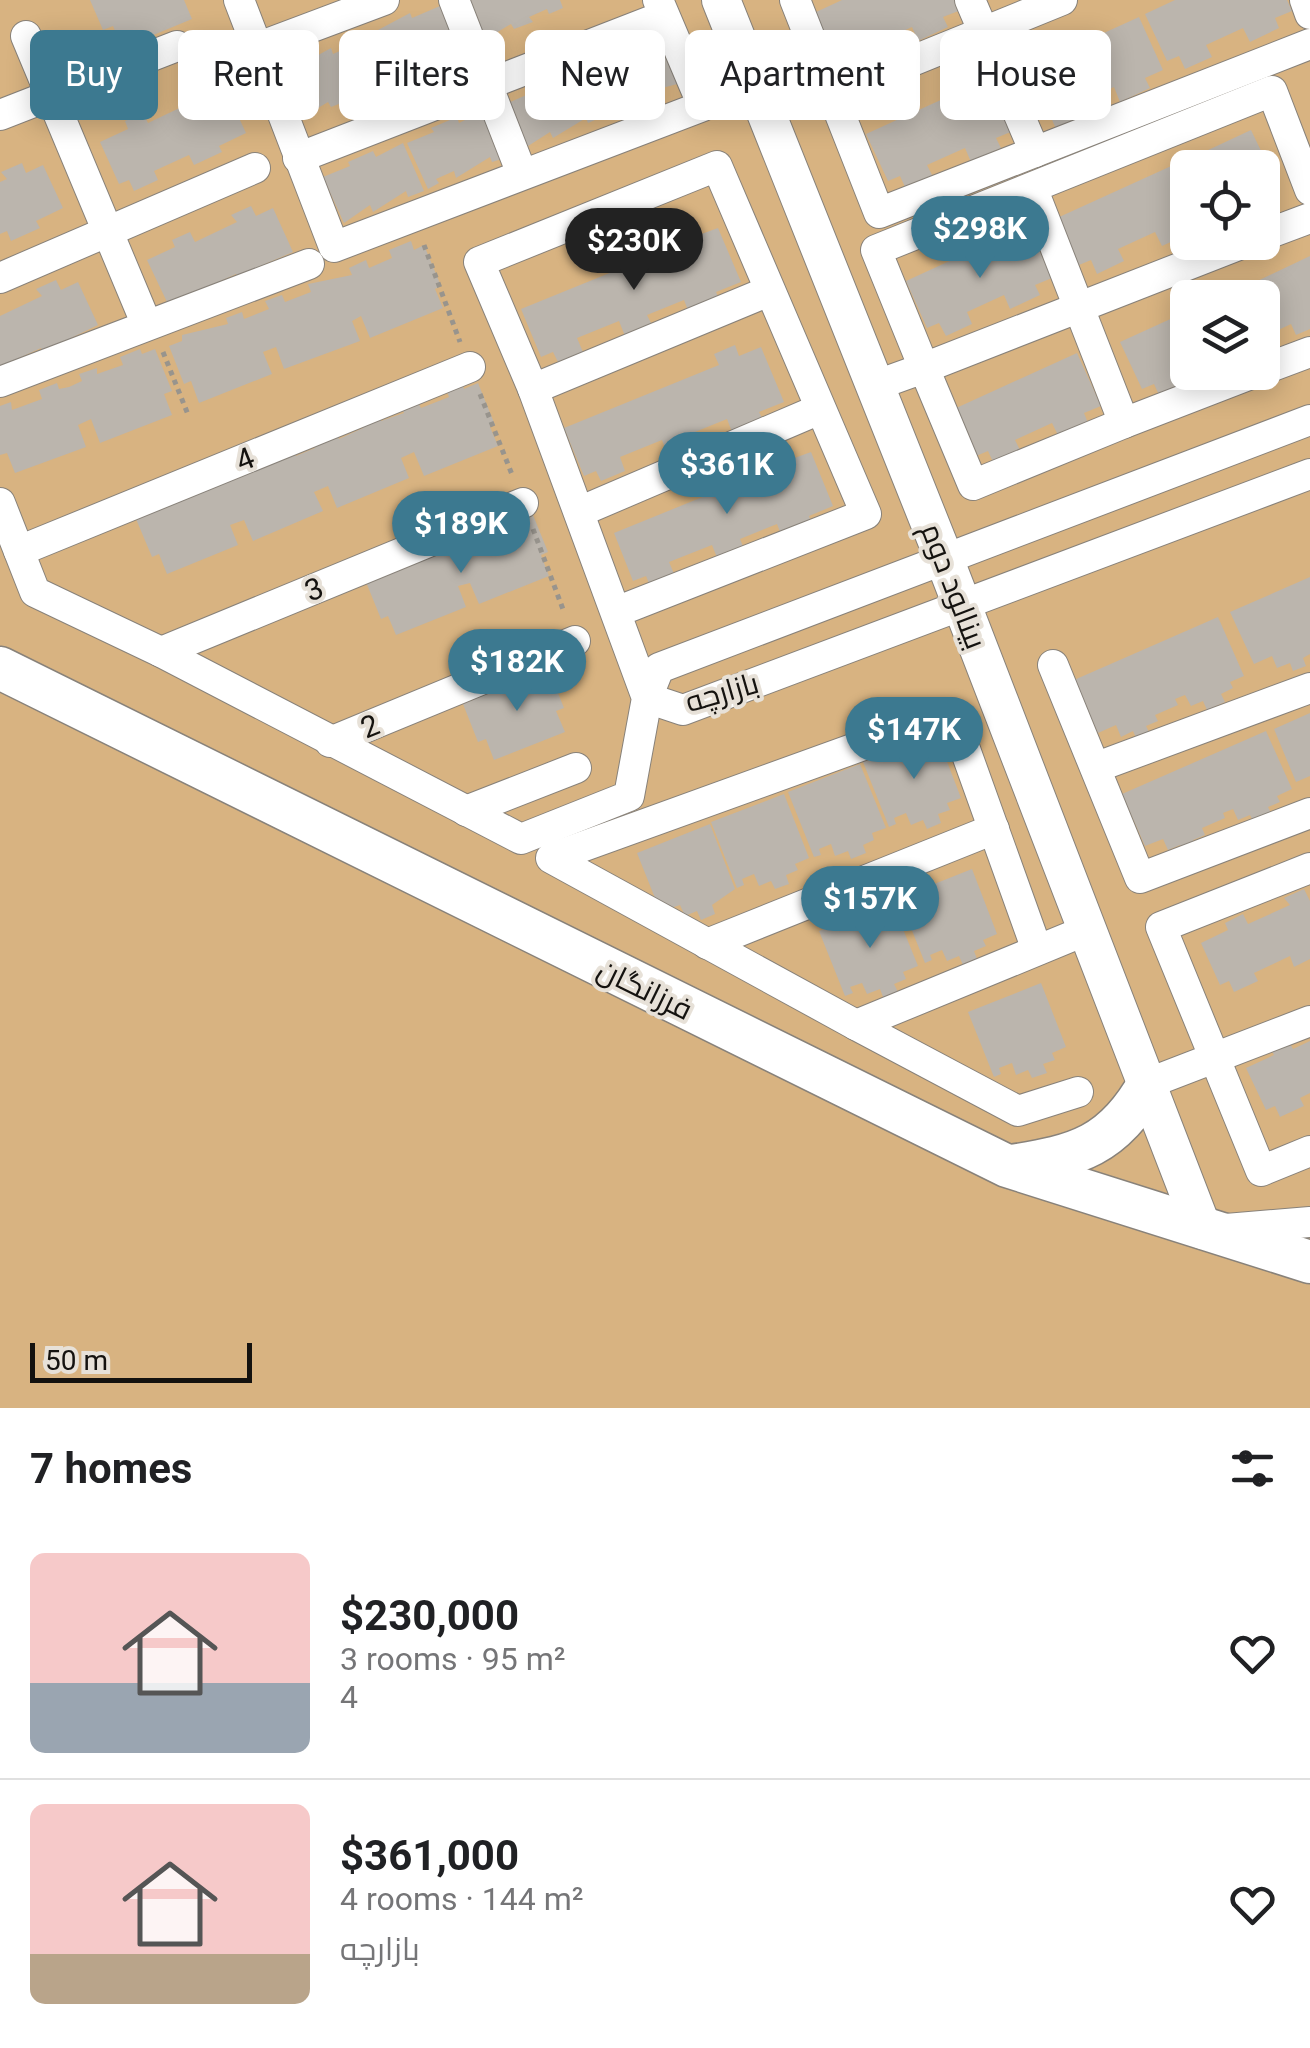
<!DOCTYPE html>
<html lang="en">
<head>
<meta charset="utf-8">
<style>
	body { margin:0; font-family:Roboto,Cairo,sans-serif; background:#f2f2f2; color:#202124; height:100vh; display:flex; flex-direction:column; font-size:38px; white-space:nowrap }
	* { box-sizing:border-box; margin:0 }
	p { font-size:32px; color:#757577 }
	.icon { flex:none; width:55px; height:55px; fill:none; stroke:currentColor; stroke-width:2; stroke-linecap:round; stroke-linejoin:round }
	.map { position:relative; height:1408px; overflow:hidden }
	.panel { display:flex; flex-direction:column; background:#fff; flex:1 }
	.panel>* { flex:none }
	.banner { position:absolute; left:30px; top:30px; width:1250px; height:90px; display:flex; gap:20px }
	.buttons { position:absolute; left:1170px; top:150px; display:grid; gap:20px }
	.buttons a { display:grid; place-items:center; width:110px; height:110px; border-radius:15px; background:#fff; box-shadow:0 5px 25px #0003; font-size:50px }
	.scale { position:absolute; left:30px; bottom:25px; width:222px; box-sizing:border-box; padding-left:10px; border:5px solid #14120f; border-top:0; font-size:28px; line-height:35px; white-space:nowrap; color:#14120f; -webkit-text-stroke:8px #e7e1d8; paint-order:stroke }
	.price { position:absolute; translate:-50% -85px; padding:0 22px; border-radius:35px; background:#3c7990; color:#fff; font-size:32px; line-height:65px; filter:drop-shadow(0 2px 5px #0008) }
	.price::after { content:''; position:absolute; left:50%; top:60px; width:30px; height:22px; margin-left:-15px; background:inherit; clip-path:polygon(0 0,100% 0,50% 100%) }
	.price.on { background:#222; color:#fff }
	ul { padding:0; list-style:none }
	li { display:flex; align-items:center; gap:30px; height:250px; padding:0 30px }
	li+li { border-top:2px solid #e0e0e0 }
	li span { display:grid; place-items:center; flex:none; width:280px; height:200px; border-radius:15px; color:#555 }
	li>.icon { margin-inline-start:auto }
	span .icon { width:120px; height:120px; fill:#fffc; stroke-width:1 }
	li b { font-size:42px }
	h2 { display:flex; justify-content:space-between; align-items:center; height:120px; padding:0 30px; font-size:42px }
	.chip { padding:0 35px; border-radius:15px; background:#fff; box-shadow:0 5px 25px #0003; font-size:35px; line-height:90px }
	.chip.on { background:#3c7990; color:#fff }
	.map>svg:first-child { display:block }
	.green { fill:#d8b381; fill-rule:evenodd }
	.building { fill:#bbb5ad }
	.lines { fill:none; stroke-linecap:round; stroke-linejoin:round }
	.minor-casing { stroke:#88827a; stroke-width:32 }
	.tertiary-casing { stroke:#88827a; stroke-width:40 }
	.secondary-casing { stroke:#88827a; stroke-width:45 }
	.path { stroke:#98948d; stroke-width:5; stroke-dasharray:5 5; stroke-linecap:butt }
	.minor { stroke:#fff; stroke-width:30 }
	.tertiary { stroke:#fff; stroke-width:38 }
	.secondary { stroke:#fff; stroke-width:42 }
	.labels { text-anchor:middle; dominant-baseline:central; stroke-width:8; stroke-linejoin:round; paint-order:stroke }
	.street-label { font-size:30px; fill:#14120f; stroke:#e7e1d8 }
</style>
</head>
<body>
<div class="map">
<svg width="1310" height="1408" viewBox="0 0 1310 1408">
	<rect width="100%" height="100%" fill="#e7e1d8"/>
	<path class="green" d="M0,0H1310V1408H0ZM1188,168H1262V242H1188ZM1188,298H1262V372H1188Z"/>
	<g class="building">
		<polygon points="90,0 184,0 192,19 122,48 113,26 103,30"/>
		<polygon points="469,0 560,0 563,8 549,14 547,9 529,17 533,22 514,29 511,24 486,39"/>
		<polygon points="842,0 956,0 961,10 943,17 948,27 918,41 912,27 875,44 881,57 854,68 847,55 835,60 814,13"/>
		<polygon points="1175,0 1287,0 1292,11 1275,18 1279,28 1250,42 1243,28 1206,45 1212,57 1185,69 1179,56 1167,61 1145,14"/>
		<polygon points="440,6 459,51 425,59 429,64 410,72 408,66 382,82 363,38 410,13 412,18"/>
		<polygon points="1139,17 1163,70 1145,78 1150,88 1120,102 1114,87 1077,104 1083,117 1056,129 1050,115 1037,121 1016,73"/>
		<polygon points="661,39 681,83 647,92 651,97 632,104 629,99 611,106 614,110 604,114 585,71 632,45 634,51"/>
		<polygon points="360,42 379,86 366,92 364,87 346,95 349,100 331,107 328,102 303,117 284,74 331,48 333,54"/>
		<polygon points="582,72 602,117 588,123 586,118 553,138 550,132 525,148 506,104 531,93 529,89"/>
		<polygon points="989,78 1013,131 996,138 1001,148 971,162 965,148 927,165 933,177 906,189 900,176 888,181 866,134"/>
		<polygon points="204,87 209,98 226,90 246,133 219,146 222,152 194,165 189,155 154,171 158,180 134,191 129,180 119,184 100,142 128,129 125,121 143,113 148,123 190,103 184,97"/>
		<polygon points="487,109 508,157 492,162 490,157 456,178 454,171 436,179 439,183 428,189 407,143 434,132 431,128 457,117 459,123"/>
		<polygon points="1251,130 1276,182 1262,189 1262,168 1193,168 1189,159"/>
		<polygon points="403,143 424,191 408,197 406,191 373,212 370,205 344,223 323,177 350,166 348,162 373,151 376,157"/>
		<polygon points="1180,162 1188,179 1188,234 1162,246 1155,232 1118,249 1124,261 1097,274 1091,260 1079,265 1057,218"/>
		<polygon points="22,163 26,173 43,165 63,208 36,221 40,228 11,241 7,231 0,234 0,182 7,179 1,172"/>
		<polygon points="251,206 256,216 273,208 293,252 265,264 269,271 241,284 236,274 201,290 181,309 176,298 167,302 147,260 175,247 172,240 190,232 195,242 237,222 231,215"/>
		<polygon points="1028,225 1052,278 1035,285 1040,295 1010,309 1004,295 967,312 972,324 946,336 939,323 927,328 906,281"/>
		<polygon points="692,226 696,236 718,228 741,282 716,292 720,301 689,313 684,300 647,315 652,325 625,336 619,321 577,338 583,352 558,362 553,352 541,357 521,309 676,246 671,235"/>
		<polygon points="411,241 414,250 424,245 441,286 435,289 443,308 370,338 361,316 352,321 360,341 284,369 276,347 263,352 272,374 199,403 191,381 184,384 169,346 182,341 182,335 228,324 226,318 242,312 244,319 269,309 265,301 282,295 285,302 311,292 308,284 352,275 349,268 366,260 369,268 392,258 389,250"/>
		<polygon points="1310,256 1310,329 1296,335 1291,324 1272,333 1262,314 1262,298 1255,298 1249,285"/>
		<polygon points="56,280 61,290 78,282 98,325 71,338 74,345 46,358 41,348 6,364 0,377 0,316 42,296 36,289"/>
		<polygon points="1188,311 1188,370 1181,372 1187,385 1160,397 1154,384 1142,389 1120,342"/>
		<polygon points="735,345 739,356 761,347 784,402 759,412 763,420 732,432 727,419 690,434 695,445 668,456 662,440 620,457 625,471 601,481 596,471 584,476 564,428 719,365 714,354"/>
		<polygon points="140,349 142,354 155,349 172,391 164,394 172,415 100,443 91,419 78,425 86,447 15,473 7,453 0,455 0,406 11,402 12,410 42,399 39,390 57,383 59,389 69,387 82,381 79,374 97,368 97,374 123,365 120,357"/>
		<polygon points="1077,353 1101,406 1084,413 1088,423 1059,437 1052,423 1015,440 1021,452 994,464 988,451 976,456 954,409"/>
		<polygon points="462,382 464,389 478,383 495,425 490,427 498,446 424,476 414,452 401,458 409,478 337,508 328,486 314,492 323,511 253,541 244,520 230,525 238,545 167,574 159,554 152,557 136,519 163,501 166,507 248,465 251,473 279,461 293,449 296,456 315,448 312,440 335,430 339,439 363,428 360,421 378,413 381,421 404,413 401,407 417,401 421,408 449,397 446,389"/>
		<polygon points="785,450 789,460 811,452 833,506 809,516 812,525 782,537 777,524 740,539 744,549 718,560 712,545 669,562 675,576 650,586 646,576 633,581 614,533 769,470 764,459"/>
		<polygon points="533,515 548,552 541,555 549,576 479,604 470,583 458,586 466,607 396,635 388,616 381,619 366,582"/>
		<polygon points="1310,577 1310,654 1303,658 1306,666 1293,671 1290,663 1277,668 1272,656 1254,664 1230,612"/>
		<polygon points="1218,617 1244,676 1230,682 1233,688 1221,694 1225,702 1207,710 1203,701 1191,706 1185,695 1175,699 1178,705 1155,715 1158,721 1146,726 1150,734 1137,740 1133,731 1121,737 1116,725 1098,733 1074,680"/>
		<polygon points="535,669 538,676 549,671 564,708 556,711 565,732 494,760 486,739 478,742 463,704 475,699 472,693 490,687 492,693 520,682 517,677"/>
		<polygon points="1310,713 1310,776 1296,782 1274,729"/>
		<polygon points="1266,731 1292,789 1277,796 1280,802 1268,807 1272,815 1254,823 1250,815 1238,820 1233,809 1223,813 1225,818 1202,828 1205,835 1193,840 1197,848 1184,854 1180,845 1168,850 1163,839 1145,846 1122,794"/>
		<polygon points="936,733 961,798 947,803 950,810 938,814 941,823 927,829 923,820 911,825 906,813 894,818 896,824 889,827 863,762"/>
		<polygon points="860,764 886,828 872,833 874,840 863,845 866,853 851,859 848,851 835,856 831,844 819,849 821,855 814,857 788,792"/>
		<polygon points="784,794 809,858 795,864 798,870 786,875 789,884 775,889 771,881 759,886 754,874 742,879 744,885 737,888 711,822"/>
		<polygon points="710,824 735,889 712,905 715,914 701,920 697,911 685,916 680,905 668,909 663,918 637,853"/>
		<polygon points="972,869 997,934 983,940 986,946 974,951 977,959 963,965 959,956 947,961 942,950 930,955 932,960 925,963 899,898"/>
		<polygon points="1304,889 1310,901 1310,959 1294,967 1290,956 1254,973 1258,981 1234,992 1229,981 1220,985 1201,943 1228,930 1225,923 1243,914 1248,924 1290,905 1284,898"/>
		<polygon points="892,902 918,966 903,972 906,979 894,984 898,992 883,997 880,989 867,994 862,983 850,987 853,993 845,996 819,931"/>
		<polygon points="1041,983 1066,1047 1052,1053 1055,1060 1043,1064 1047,1073 1032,1078 1028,1070 1016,1075 1012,1063 999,1068 1001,1074 994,1077 968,1012"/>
		<polygon points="1288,1039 1293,1049 1310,1041 1310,1093 1300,1098 1304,1106 1280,1117 1275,1106 1266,1110 1246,1068 1274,1055 1270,1048"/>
	</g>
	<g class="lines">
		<g class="minor-casing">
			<g id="minor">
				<polyline points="239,0 334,247 703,106 658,0"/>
				<polyline points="454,0 522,174"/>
				<polyline points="795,0 879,213 1310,44"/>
				<polyline points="970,0 1035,152"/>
				<polyline points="1305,0 1310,14"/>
				<polyline points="26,36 146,323"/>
				<polyline points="256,48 384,0"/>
				<polyline points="831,94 1062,0"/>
				<polyline points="0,115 177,46"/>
				<polyline points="298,158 664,16"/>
				<polyline points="1033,190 1124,423 1256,372"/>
				<polyline points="1262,236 1310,218"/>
				<polyline points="1246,242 924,368 876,250 1272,91 1310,190"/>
				<polyline points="0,278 255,168"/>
				<polyline points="1262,370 1310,352"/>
				<polyline points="0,382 309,264"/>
				<polyline points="874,386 924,368 973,485 1124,423"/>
				<polyline points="533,389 769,291"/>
				<polyline points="0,503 35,592 161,652 521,839 629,796 647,698 533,389 479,262 717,166 866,514 616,612"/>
				<polyline points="579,512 820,409"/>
				<polyline points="19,551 470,367"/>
				<polyline points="161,652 523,503"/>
				<polyline points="1053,665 1140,878 1310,813"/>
				<polyline points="647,698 659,668 1310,420"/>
				<polyline points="647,698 683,710 1310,474"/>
				<polyline points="330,742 575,641"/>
				<polyline points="1097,767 1310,688"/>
				<polyline points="466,811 576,768"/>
				<polyline points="1310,868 1161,927 1261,1171 1310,1151"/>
				<polyline points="707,944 994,829"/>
				<polyline points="856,1025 551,858 952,713 1037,950"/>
				<polyline points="1149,1083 1310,1021"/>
				<polyline points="1078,1092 1018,1111 856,1025 1087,930"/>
				<polyline points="1226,1229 1310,1222"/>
			</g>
		</g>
		<g class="tertiary-casing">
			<polyline id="tertiary" points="721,0 945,561 1203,1230"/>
		</g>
		<g class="secondary-casing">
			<g id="secondary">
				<polyline points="0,668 1007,1166 1310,1262"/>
				<path d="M1011,1166C1077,1156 1114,1146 1149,1083"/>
			</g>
		</g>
		<g class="path">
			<polyline points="424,245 460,342"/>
			<polyline points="163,352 189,417"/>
			<polyline points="480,394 513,477"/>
			<polyline points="533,529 564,612"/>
		</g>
		<use href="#minor" class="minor"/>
		<use href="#tertiary" class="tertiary"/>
		<use href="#secondary" class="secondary"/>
	</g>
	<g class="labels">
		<g class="street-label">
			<text transform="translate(245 459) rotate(-22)">4</text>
			<text transform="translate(954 586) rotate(69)">بینالود دوم</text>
			<text transform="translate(314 589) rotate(-22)">3</text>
			<text transform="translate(722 692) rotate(-16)">بازارچه</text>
			<text transform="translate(370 726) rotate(-22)">2</text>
			<text transform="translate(645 989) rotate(26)">فرزانگان</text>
		</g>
	</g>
</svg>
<div class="buttons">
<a><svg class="icon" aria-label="locate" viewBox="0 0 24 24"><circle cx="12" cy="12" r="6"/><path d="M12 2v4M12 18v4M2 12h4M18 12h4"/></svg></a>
<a><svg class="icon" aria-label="layers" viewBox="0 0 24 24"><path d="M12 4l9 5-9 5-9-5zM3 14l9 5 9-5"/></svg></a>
</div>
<div class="scale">50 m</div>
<b class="price" style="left:980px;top:281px">$298K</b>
<b class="price on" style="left:634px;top:293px">$230K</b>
<b class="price" style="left:727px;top:517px">$361K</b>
<b class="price" style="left:461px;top:576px">$189K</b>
<b class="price" style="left:517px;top:714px">$182K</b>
<b class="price" style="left:914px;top:782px">$147K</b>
<b class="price" style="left:870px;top:951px">$157K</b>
<div class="banner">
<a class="chip on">Buy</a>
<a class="chip">Rent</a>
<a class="chip">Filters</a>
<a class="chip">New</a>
<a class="chip">Apartment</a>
<a class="chip">House</a>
</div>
</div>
<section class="panel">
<h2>7 homes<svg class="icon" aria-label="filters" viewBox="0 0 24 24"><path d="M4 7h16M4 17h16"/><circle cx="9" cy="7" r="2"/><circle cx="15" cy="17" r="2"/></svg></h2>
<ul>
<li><span style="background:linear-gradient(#f6c9c9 65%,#9aa5b1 0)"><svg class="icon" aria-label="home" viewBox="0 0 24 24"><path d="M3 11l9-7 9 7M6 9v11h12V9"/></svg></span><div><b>$230,000</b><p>3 rooms · 95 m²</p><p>4</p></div><svg class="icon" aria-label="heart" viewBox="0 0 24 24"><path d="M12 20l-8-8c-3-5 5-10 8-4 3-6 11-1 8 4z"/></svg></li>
<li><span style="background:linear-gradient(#f6c9c9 75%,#b9a48a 0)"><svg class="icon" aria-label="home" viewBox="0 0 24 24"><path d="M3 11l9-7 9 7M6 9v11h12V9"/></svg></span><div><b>$361,000</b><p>4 rooms · 144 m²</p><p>بازارچه</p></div><svg class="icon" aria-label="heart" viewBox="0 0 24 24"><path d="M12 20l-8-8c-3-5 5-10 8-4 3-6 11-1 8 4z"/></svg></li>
</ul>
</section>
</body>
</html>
